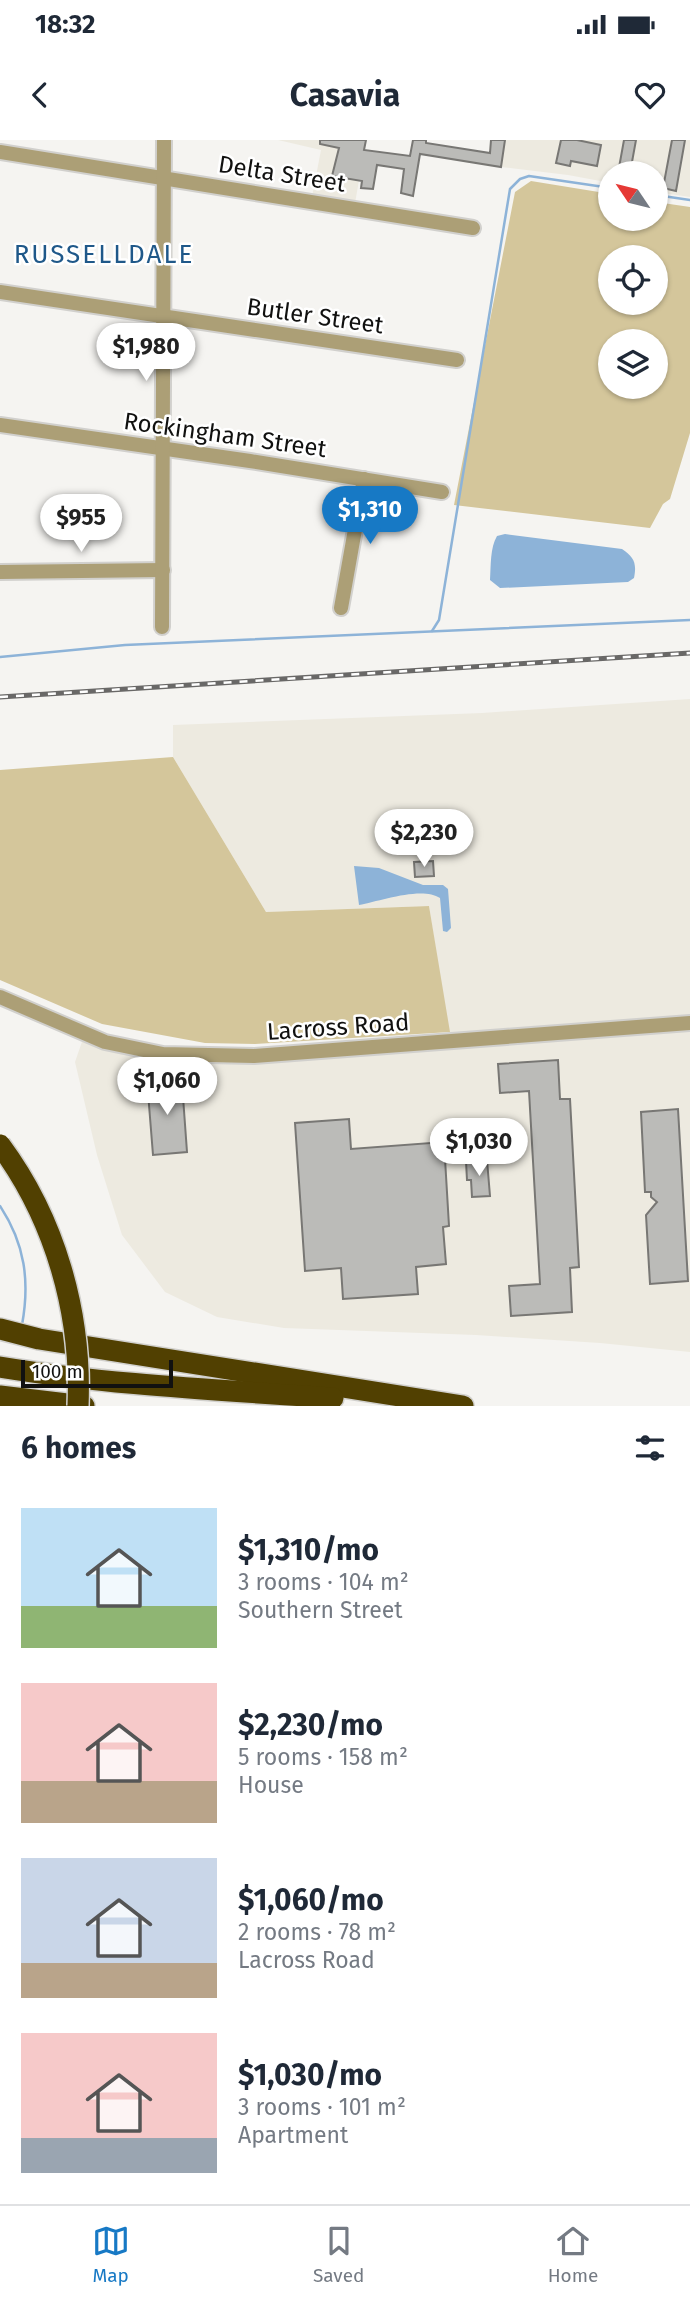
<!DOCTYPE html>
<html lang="en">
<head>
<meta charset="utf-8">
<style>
	body { margin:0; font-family:"Fira Sans",sans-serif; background:#f6f6f7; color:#1f2937; height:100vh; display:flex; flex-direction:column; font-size:26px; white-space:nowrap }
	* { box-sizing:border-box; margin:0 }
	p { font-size:23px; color:#747a83 }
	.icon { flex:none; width:38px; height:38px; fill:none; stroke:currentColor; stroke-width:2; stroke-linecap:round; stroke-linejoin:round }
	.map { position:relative; height:1266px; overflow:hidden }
	.details { display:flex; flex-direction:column; background:#fff; flex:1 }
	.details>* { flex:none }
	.needle { width:46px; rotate:305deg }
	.buttons { position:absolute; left:598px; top:21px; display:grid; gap:14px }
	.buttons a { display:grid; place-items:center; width:70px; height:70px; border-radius:50%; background:#fff; box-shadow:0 2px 5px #0004; font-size:35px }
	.scale { position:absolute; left:21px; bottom:18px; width:152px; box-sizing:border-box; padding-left:7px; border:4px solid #111110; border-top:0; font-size:19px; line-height:24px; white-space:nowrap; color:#111110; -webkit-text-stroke:5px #fff; paint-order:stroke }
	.price { position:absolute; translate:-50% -60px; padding:0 16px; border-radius:24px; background:#fff; color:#222; font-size:23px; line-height:46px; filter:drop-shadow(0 2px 4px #0008) }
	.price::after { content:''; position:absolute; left:50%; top:42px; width:21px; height:16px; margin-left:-10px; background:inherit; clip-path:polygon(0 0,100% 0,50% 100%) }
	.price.active { background:#1779c5; color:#fff }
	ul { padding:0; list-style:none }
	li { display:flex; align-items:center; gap:21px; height:175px; padding:0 21px }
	li span { display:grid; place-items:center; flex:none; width:196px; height:140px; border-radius:0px; color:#555 }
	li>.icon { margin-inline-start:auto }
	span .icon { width:84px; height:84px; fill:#fffc; stroke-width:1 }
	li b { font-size:30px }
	h2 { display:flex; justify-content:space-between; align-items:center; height:84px; padding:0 21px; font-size:30px }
	.status { display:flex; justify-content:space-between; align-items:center; height:49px; padding:0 35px; background:#fff; direction:ltr }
	.status svg { height:19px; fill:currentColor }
	header { display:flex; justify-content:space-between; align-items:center; height:91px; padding:0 21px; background:#fff; font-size:32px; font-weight:700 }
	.menu { display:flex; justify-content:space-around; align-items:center; height:98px; border-top:2px solid #e0e1e3; background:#fff; font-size:19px; color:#747a83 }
	.menu a { display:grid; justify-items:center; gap:4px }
	.menu .active { color:#1779c5 }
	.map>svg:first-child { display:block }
	.built { fill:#edeae0 }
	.green { fill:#d4c69b; fill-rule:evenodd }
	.water { fill:#8db3d8 }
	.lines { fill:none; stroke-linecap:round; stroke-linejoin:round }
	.stream { stroke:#8db3d8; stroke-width:2.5 }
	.building { fill:#bbbbb8; stroke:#787774; stroke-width:2 }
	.minor-casing { stroke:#d1d0cd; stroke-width:18 }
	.highway-casing { stroke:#d1d0cd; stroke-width:24 }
	.minor { stroke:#ac9f76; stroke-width:14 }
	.highway { stroke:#514001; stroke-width:21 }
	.rail-casing { stroke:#696867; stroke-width:5 }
	.rail { stroke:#fff; stroke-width:2.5; stroke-dasharray:8; stroke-linecap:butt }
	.highway-bridge-casing { stroke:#d1d0cd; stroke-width:24; stroke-linecap:butt }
	.highway-bridge { stroke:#514001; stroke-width:21 }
	.labels { text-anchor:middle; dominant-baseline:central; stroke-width:5; stroke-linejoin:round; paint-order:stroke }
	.street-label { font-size:24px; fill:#111110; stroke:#fff }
	.neighbourhood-label { font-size:26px; letter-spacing:2px; fill:#1f5889; stroke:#fff }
</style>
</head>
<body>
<div class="status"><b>18:32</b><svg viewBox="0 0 49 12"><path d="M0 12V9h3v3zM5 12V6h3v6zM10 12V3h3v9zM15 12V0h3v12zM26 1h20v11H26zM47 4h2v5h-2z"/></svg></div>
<header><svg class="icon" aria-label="back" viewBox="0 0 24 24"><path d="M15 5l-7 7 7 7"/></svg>Casavia<svg class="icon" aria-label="heart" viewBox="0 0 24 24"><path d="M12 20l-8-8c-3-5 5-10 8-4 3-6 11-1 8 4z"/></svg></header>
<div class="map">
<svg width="690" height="1266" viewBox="0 0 690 1266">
	<rect width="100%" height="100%" fill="#f5f4f1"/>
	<g class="built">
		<polygon points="278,0 366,0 354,69 311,62 321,10"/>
		<polygon points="505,0 690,0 690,57 656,52 656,33 611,33 611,43 568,35 501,27"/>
		<polygon points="690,559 690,1212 600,1203 476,1195 284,1188 217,1177 165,1152 122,1095 97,1015 75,922 85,893 163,914 450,901 429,766 266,772 173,617 173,585 482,573"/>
	</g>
	<g class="green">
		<path d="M531,41L611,54V79H656V62L690,67V293L670,359L663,364L650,388L454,365L515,52ZM611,117H656V163H611ZM611,201H656V247H611Z"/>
		<polygon points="173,617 266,772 429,766 450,892 255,904 205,903 102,884 0,840 0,630"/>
	</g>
	<g class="water">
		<path d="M505,394L622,409C634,417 637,423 634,438L628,442L500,448L490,440C491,425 490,408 497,396Z"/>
		<path d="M354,726L379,728L423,745H443L448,749L451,788L447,792L443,791L440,758C422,746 380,761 359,765Z"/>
	</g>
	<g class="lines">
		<g class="stream">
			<polyline points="656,55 690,60"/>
			<polyline points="432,491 439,480 510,49 520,39 529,36 611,48"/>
			<polyline points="0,517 125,505 690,480"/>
			<path d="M0,1066C25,1104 30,1141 22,1185"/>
		</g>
	</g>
	<g class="building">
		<polygon points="320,0 366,0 364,10 410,16 413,0 426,0 426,3 490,13 491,0 505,0 501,27 420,14 413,56 401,53 404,29 377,25 373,49 361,48 362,41 332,36 339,8 320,4"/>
		<polygon points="561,0 577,0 601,5 597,26 571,21 570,26 556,23"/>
		<polygon points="624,0 636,0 630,33 618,33"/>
		<polygon points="672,0 685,0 676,51 663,48"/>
		<polygon points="433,721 434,736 415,737 414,722"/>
		<polygon points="558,920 560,959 570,959 579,1127 570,1128 572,1172 511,1176 509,1146 540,1144 529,951 500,953 498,924"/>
		<polygon points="165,938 165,944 182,943 187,1012 153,1015 147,940"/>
		<polygon points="678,969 688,1141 650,1144 646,1075 657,1062 651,1057 651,1052 645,1052 641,972"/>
		<polygon points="349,979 351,1009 444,1002 449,1086 443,1087 446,1124 416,1127 418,1154 343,1159 341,1128 305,1131 295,983"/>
		<polygon points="487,1020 490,1056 472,1057 471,1040 467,1040 466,1021"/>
	</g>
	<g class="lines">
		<g class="minor-casing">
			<g id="minor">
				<polyline points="0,12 473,88"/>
				<polyline points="0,152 457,220"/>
				<polyline points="0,285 250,321 442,352"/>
				<polyline points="0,432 163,430"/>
				<polyline points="341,468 364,339"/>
				<polyline points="162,487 164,0"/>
				<polyline points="0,857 105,902 163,914 254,916 690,883"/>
			</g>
		</g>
		<g class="highway-casing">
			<g id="highway">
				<polyline points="0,1189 39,1199 463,1266"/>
				<path d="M0,1227C110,1245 222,1250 333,1258"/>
				<polyline points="0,1256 84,1266"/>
			</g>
		</g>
		<use href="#minor" class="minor"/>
		<use href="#highway" class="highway"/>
		<g class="rail-casing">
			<polyline id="rail" points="0,557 690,513"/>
		</g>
		<use href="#rail" class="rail"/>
		<g class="highway-bridge-casing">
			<path id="highway-bridge" d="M0,1005C55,1079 82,1173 78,1266"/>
		</g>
		<use href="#highway-bridge" class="highway-bridge"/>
	</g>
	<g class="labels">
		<g class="street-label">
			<text transform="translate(282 34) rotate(9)">Delta Street</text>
			<text transform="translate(315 176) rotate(8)">Butler Street</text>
			<text transform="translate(225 295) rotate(8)">Rockingham Street</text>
			<text transform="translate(338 887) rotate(-4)">Lacross Road</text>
		</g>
		<g class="neighbourhood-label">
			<text x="104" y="114">RUSSELLDALE</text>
		</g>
	</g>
</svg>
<div class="buttons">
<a><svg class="needle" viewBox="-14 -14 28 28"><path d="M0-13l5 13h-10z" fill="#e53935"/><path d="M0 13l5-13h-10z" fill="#747a83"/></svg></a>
<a><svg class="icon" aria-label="locate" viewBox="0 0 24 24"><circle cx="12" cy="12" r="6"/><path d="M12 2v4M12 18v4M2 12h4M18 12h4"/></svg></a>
<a><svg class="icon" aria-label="layers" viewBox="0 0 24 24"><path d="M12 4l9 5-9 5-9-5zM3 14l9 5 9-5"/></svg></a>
</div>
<div class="scale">100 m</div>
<b class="price" style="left:146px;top:243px">$1,980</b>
<b class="price active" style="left:370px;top:406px">$1,310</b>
<b class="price" style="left:81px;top:414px">$955</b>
<b class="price" style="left:424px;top:729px">$2,230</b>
<b class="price" style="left:167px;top:977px">$1,060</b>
<b class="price" style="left:479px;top:1038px">$1,030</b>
</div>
<section class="details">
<h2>6 homes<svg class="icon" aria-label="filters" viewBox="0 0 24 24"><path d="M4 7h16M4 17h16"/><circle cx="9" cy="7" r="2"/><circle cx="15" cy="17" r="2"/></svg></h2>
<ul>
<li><span style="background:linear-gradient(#bfe0f5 70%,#8fb573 0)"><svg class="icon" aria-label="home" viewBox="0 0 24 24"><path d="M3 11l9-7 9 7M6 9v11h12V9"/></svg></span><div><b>$1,310/mo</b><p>3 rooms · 104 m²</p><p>Southern Street</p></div></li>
<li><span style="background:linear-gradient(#f6c9c9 70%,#b9a48a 0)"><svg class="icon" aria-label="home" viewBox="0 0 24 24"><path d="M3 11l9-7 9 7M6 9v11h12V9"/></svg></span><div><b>$2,230/mo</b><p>5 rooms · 158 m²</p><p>House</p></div></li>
<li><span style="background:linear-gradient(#c9d6e8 75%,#b9a48a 0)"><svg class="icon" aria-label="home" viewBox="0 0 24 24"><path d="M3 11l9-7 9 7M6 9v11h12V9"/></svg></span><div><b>$1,060/mo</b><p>2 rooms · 78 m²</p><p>Lacross Road</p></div></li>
<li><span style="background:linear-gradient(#f6c9c9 75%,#9aa5b1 0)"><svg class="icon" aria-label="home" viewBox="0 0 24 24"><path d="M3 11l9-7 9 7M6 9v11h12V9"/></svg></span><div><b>$1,030/mo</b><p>3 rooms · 101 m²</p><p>Apartment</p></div></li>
</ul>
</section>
<nav class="menu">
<a class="active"><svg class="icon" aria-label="map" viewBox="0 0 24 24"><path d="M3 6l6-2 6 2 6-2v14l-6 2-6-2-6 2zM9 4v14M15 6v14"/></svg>Map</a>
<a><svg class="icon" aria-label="saved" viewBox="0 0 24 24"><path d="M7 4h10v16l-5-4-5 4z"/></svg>Saved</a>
<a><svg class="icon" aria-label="home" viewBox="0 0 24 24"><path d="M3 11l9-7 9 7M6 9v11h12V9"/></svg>Home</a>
</nav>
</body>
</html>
